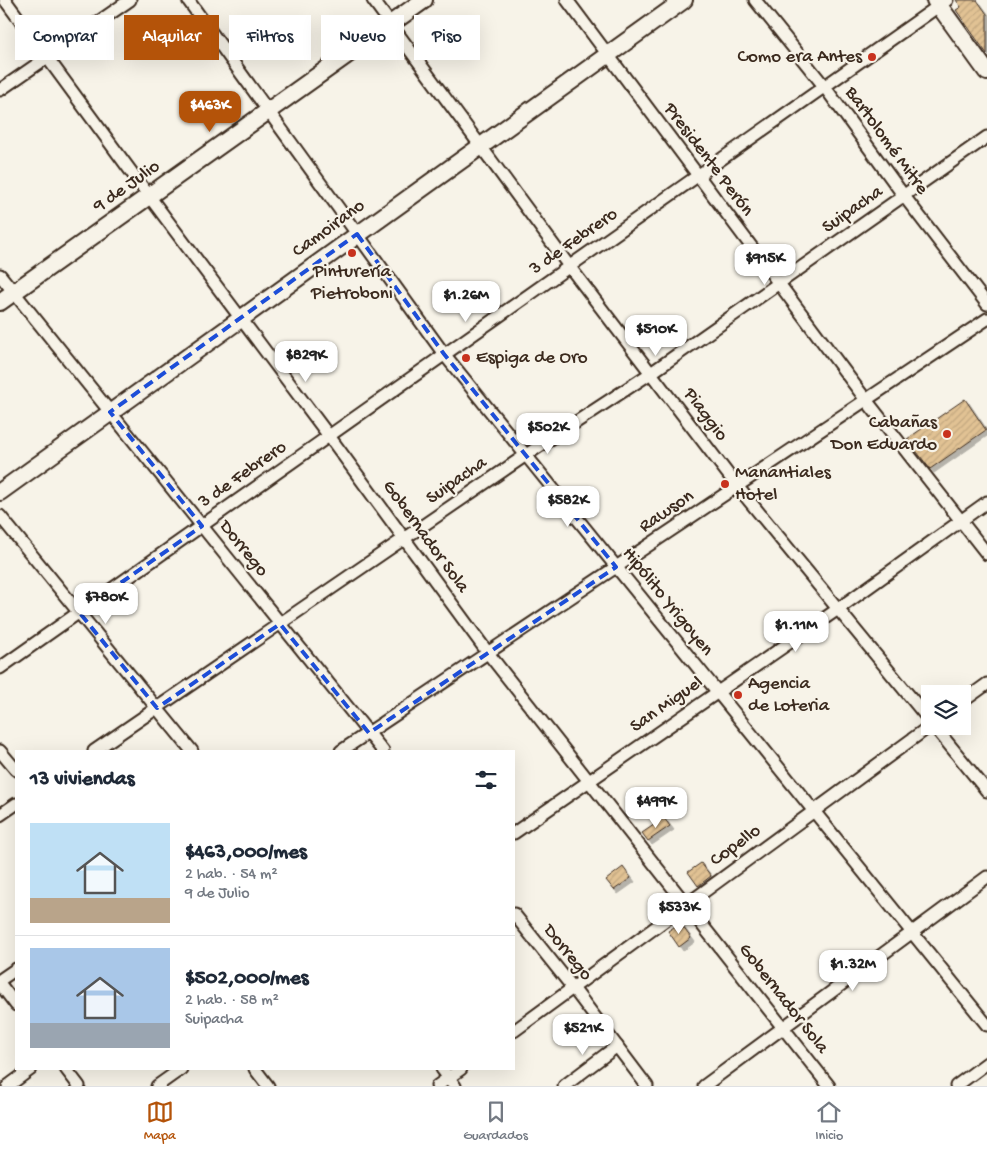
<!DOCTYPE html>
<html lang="es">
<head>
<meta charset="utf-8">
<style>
	body { margin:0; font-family:"Gochi Hand",sans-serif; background:#f2f2f3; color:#1f2937; height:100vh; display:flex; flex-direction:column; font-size:19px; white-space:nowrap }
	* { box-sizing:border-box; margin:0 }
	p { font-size:16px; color:#747a83 }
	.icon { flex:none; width:28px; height:28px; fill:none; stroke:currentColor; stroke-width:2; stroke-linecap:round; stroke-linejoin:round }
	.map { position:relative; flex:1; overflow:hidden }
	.side { position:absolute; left:15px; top:750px; width:500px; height:320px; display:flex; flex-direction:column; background:#fff; border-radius:0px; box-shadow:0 5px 20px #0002 }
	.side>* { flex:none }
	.guide { position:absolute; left:15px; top:15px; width:500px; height:45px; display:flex; gap:10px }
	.buttons { position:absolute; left:921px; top:685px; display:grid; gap:10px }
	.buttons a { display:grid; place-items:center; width:50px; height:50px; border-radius:0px; background:#fff; box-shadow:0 5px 20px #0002; font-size:25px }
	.price { position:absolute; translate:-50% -42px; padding:0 11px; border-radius:10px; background:#fff; color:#222; font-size:16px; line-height:32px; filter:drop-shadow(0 1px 2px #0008) }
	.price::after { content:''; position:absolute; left:50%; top:30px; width:15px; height:11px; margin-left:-8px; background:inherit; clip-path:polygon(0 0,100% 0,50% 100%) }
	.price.on { background:#b45309; color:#fff }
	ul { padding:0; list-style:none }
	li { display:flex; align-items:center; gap:15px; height:125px; padding:0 15px }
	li+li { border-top:1px solid #e0e1e3 }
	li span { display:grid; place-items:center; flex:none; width:140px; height:100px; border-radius:0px; color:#555 }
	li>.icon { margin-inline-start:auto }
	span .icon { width:60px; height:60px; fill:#fffc; stroke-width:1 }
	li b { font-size:21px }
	h2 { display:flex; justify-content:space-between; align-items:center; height:60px; padding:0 15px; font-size:21px }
	.tag { padding:0 18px; border-radius:0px; background:#fff; box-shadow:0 5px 20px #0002; font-size:18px; line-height:45px }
	.tag.on { background:#b45309; color:#fff }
	.tabs { display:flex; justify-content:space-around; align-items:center; height:70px; border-top:1px solid #e0e1e3; background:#fff; font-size:14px; color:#747a83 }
	.tabs a { display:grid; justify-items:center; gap:2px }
	.tabs .on { color:#b45309 }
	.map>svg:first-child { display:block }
	.building { fill:url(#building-hatch); stroke:#3b2a1e; filter:url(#shadow) }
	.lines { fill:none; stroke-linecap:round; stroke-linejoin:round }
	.street-casing { stroke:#3b2a1e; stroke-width:15 }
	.secondary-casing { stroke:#3b2a1e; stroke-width:20 }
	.street { stroke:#f7f3e8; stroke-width:11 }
	.secondary { stroke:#f7f3e8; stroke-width:16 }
	.marked { fill:none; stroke:#1d4ed8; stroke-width:4; stroke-dasharray:10 6; stroke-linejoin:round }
	.poi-dot { fill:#c8321e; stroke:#f7f3e8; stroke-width:2 }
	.labels { text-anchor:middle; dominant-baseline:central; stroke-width:4.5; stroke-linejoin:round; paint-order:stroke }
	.poi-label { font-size:19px; fill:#3b2a1e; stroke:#f7f3e8; text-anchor:start }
	.street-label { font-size:19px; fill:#3b2a1e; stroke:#f7f3e8 }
</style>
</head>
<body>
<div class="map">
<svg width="987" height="1086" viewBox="0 0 987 1086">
	<defs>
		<pattern id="building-hatch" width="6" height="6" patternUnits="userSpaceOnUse" patternTransform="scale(1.25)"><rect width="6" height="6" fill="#e1c294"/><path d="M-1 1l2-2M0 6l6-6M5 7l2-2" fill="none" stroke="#c2a77f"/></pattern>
		<filter id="shadow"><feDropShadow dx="4" dy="4" stdDeviation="0" flood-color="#0004"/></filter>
	</defs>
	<rect width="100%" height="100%" fill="#f7f3e8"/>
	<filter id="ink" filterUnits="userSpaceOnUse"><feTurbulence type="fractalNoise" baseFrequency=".02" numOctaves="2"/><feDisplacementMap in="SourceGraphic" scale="10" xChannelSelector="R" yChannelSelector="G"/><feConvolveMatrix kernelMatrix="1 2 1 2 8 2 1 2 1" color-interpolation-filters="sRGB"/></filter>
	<g filter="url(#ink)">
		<g class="building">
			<polygon points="956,0 977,0 987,14 987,54 956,10 961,7"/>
			<polygon points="965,399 986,430 930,469 907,439"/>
			<polygon points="664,818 670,826 648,841 642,833"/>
			<polygon points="701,863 711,876 698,886 688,872"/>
			<polygon points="623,867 631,878 614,890 606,880"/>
			<polygon points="661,901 666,907 656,916 651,909"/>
			<polygon points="680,923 691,938 679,947 668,931"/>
		</g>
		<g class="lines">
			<g class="street-casing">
				<g id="street">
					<polyline points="5,0 149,196 329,436 488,653 829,1086"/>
					<polyline points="188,0 444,354 987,1025"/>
					<polyline points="373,0 569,266 737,486 930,721"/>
					<polyline points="567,0 866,400 987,554"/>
					<polyline points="755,0 824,86 904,196 987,304"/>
					<polyline points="0,90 130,0"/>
					<polyline points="0,275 383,751"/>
					<polyline points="0,516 192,751"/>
					<polyline points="0,668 947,0"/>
					<polyline points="962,702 987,684"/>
					<polyline points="934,726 987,791"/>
					<polyline points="0,751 16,770"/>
					<polyline points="94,751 526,455 651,373 987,137"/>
					<polyline points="341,751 987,319"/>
					<polyline points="0,815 16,804"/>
					<polyline points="514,833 838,609 987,502"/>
					<polyline points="514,914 573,988 647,1086"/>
					<polyline points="0,980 16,969"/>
					<polyline points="0,984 16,1005"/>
					<polyline points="514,1031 930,726"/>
					<polyline points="66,1069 79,1086"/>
					<polyline points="255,1069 268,1086"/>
					<polyline points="442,1069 455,1086"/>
					<polyline points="8,1086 31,1069"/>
					<polyline points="157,1086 181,1069"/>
					<polyline points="437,1086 461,1069"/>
					<polyline points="564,1086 617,1046"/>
					<polyline points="704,1086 987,877"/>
					<polyline points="956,1086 987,1063"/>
				</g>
			</g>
			<g class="secondary-casing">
				<g id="secondary">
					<polyline points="935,0 987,72"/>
					<polyline points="0,302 424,0"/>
					<polyline points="0,492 684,0"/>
				</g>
			</g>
			<use href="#street" class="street"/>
			<use href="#secondary" class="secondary"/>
		</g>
	</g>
	<path class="marked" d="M357,234L444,354L616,567L369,733L280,624L157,708L79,612L202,526L110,412Z"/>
	<g class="poi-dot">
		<circle cx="872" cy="57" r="5"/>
		<circle cx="352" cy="253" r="5"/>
		<circle cx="466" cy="358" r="5"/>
		<circle cx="947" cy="434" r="5"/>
		<circle cx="725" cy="484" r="5"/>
		<circle cx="738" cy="695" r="5"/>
	</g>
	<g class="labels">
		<g class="poi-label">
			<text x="862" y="57" text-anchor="end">Como era Antes</text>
			<text x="352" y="272" text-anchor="middle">Pinturería<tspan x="352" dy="22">Pietroboni</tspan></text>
			<text x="476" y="358">Espiga de Oro</text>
			<text x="937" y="423" text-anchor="end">Cabañas<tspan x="937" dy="22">Don Eduardo</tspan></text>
			<text x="735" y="473">Manantiales<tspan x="735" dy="22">Hotel</tspan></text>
			<text x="748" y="684">Agencia<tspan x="748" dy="22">de Loteria</tspan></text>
		</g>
		<g class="street-label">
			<text transform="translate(886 141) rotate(54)">Bartolomé Mitre</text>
			<text transform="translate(708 160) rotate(53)">Presidente Perón</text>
			<text transform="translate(127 187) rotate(-35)">9 de Julio</text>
			<text transform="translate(853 210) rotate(-35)">Suipacha</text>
			<text transform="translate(329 229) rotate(-36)">Camoirano</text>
			<text transform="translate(574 242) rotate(-35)">3 de Febrero</text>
			<text transform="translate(705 415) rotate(53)">Piaggio</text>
			<text transform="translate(243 475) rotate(-35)">3 de Febrero</text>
			<text transform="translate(457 481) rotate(-35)">Suipacha</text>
			<text transform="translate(667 512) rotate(-34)">Rawson</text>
			<text transform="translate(425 537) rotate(54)">Gobernador Sola</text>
			<text transform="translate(243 549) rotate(51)">Dorrego</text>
			<text transform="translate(667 602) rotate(51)">Hipólito Yrigoyen</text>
			<text transform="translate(667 705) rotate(-35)">San Miguel</text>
			<text transform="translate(736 846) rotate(-36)">Copello</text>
			<text transform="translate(567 953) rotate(51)">Dorrego</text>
			<text transform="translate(783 999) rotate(52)">Gobernador Sola</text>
		</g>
	</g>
</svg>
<div class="buttons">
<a><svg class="icon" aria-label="layers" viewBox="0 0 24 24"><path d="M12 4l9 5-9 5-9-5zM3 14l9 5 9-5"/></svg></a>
</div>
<b class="price on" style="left:210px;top:133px">$463K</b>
<b class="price" style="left:765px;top:286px">$915K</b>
<b class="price" style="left:466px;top:323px">$1.26M</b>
<b class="price" style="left:656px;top:357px">$510K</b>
<b class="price" style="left:306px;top:383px">$829K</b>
<b class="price" style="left:548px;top:455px">$502K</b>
<b class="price" style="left:568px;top:528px">$582K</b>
<b class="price" style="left:106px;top:625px">$780K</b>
<b class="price" style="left:796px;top:653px">$1.11M</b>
<b class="price" style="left:656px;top:829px">$499K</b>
<b class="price" style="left:679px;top:935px">$533K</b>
<b class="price" style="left:853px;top:992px">$1.32M</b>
<b class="price" style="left:583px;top:1056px">$521K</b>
<div class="guide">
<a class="tag">Comprar</a>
<a class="tag on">Alquilar</a>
<a class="tag">Filtros</a>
<a class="tag">Nuevo</a>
<a class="tag">Piso</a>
</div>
<section class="side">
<h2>13 viviendas<svg class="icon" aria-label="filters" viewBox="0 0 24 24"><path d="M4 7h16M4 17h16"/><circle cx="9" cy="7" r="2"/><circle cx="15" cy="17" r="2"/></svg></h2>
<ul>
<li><span style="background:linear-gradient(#bfe0f5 75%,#b9a48a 0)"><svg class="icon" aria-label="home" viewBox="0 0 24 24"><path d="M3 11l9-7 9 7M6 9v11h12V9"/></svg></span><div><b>$463,000/mes</b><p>2 hab. · 54 m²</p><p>9 de Julio</p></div></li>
<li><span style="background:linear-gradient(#a9c7e8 75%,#9aa5b1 0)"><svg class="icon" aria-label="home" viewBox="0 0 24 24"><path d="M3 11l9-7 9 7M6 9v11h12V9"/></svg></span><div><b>$502,000/mes</b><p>2 hab. · 58 m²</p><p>Suipacha</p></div></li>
</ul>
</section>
</div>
<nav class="tabs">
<a class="on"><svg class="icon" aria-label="map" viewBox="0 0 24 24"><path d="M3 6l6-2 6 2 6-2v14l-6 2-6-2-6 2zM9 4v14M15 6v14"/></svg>Mapa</a>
<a><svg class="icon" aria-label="saved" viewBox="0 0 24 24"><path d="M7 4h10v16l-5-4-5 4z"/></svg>Guardados</a>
<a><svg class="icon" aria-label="home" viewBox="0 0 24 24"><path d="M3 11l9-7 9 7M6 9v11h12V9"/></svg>Inicio</a>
</nav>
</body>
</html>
